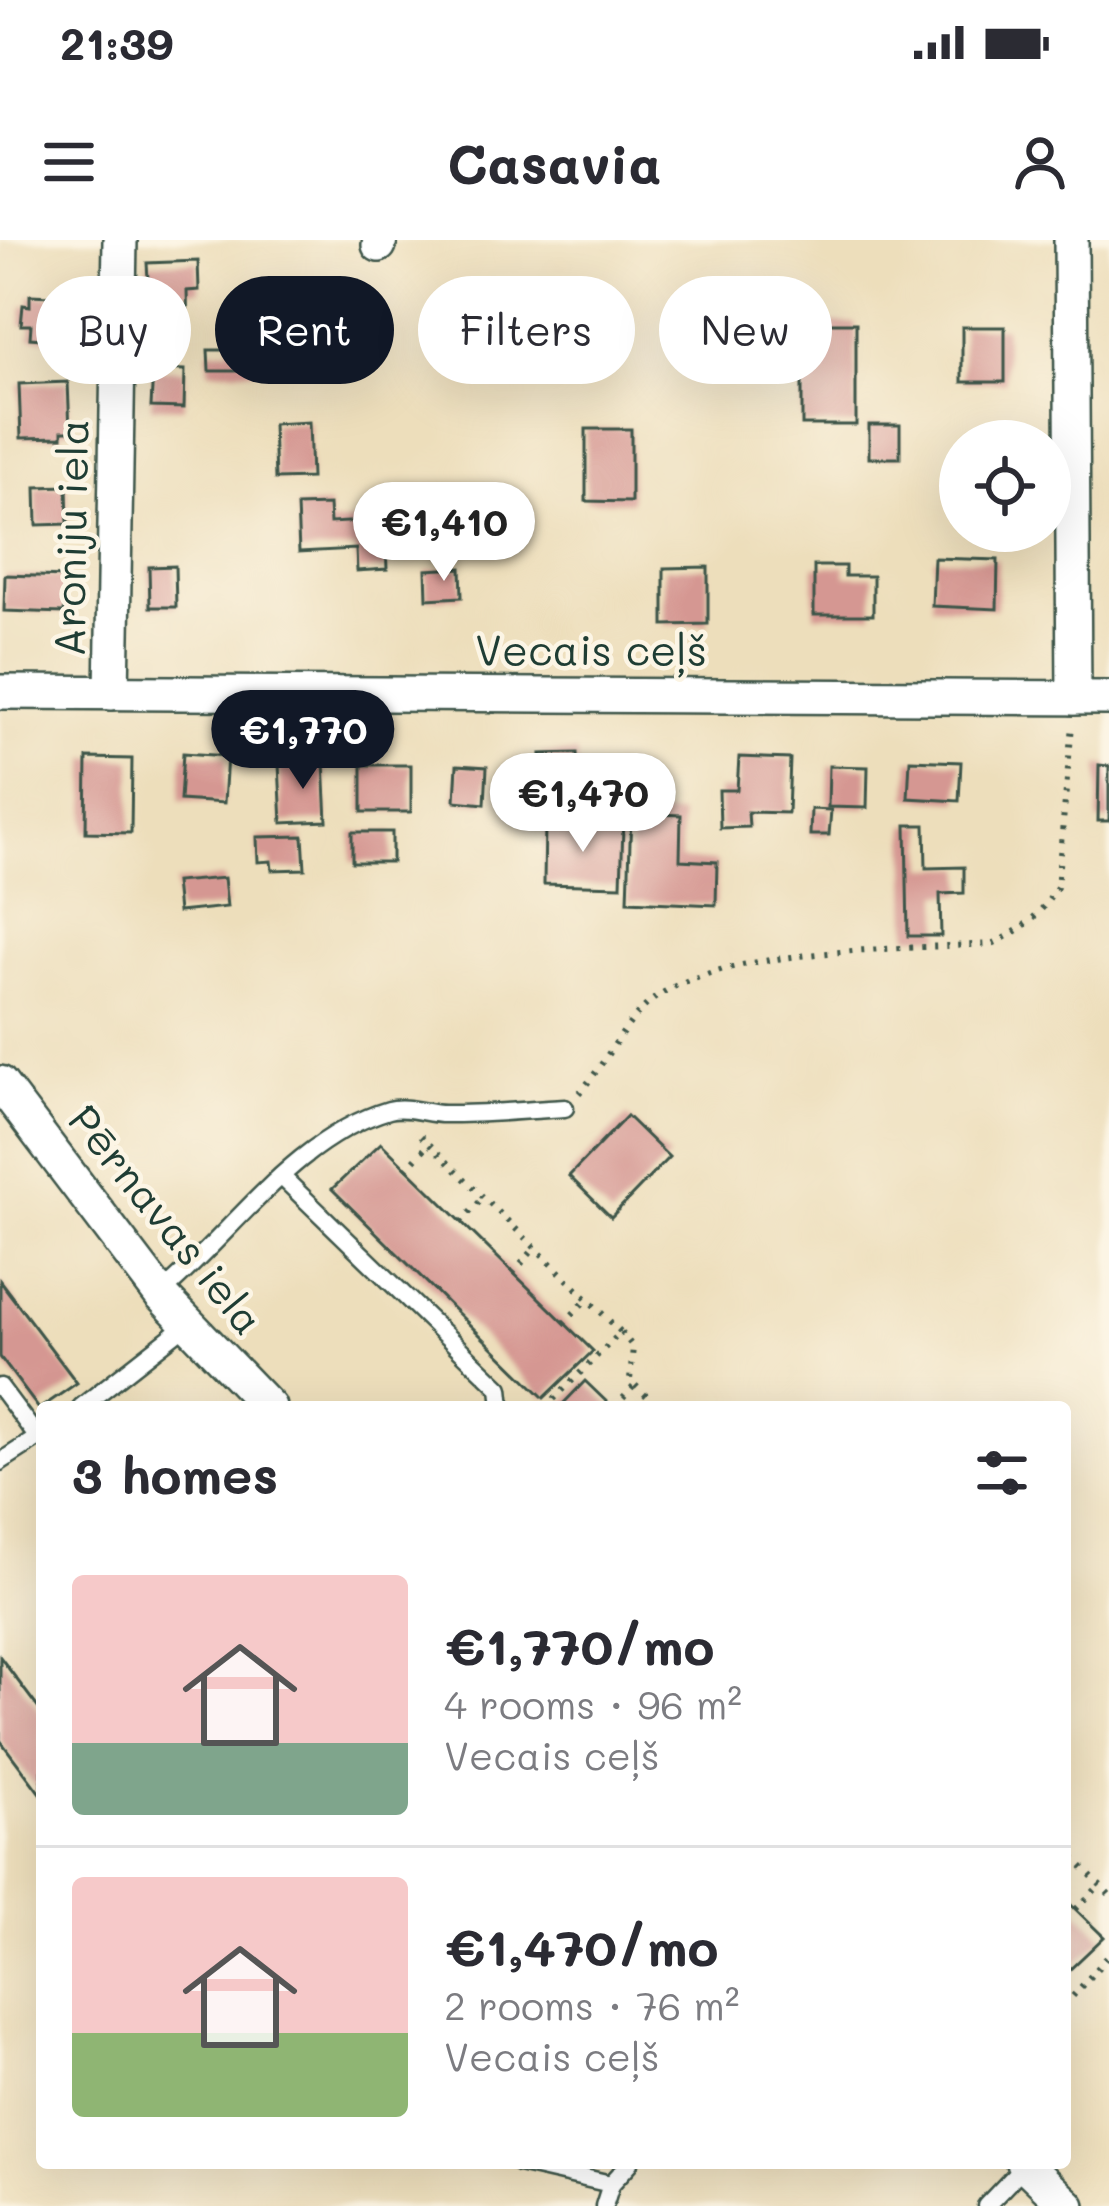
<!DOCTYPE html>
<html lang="en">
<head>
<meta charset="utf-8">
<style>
	body { margin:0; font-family:Mali,sans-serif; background:#f7f7f7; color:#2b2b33; height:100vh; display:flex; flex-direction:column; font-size:45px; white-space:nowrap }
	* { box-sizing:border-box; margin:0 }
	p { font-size:39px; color:#7c7c81 }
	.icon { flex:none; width:66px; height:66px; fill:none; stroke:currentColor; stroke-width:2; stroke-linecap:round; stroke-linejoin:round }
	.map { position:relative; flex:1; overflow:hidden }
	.sheet { position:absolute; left:36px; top:1161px; width:1035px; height:768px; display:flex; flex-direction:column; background:#fff; border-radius:12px; box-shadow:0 12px 48px #0002 }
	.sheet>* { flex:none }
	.top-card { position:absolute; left:36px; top:36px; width:1038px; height:108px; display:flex; gap:24px }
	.tools { position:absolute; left:939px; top:180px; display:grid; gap:24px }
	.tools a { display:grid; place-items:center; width:132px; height:132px; border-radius:50%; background:#fff; box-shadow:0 12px 48px #0002; font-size:60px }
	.price { position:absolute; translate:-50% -102px; padding:0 27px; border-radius:42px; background:#fff; color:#222; font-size:39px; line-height:78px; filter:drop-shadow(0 3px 6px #0008) }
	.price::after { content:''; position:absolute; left:50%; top:72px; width:36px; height:27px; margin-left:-18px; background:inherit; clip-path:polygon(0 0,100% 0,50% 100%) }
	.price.on { background:#111827; color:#fff }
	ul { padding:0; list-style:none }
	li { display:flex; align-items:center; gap:36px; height:300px; padding:0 36px }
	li+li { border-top:3px solid #e1e1e2 }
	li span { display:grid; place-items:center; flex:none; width:336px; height:240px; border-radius:12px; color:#555 }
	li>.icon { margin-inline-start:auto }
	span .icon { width:144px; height:144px; fill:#fffc; stroke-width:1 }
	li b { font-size:51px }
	h2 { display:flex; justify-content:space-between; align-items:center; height:144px; padding:0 36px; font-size:51px }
	.tag { padding:0 42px; border-radius:54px; background:#fff; box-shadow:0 12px 48px #0002; font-size:42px; line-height:108px }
	.tag.on { background:#111827; color:#fff }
	.status { display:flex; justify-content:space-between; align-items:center; height:84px; padding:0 60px; background:#fff; direction:ltr }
	.status svg { height:33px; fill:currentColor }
	header { display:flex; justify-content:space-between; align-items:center; height:156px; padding:0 36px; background:#fff; font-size:54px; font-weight:700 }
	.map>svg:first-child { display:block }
	.building { fill:#d59792 }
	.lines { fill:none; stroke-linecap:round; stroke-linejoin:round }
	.service-casing { stroke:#3e5548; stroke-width:21 }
	.minor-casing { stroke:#3e5548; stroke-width:38 }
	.path { stroke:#3e5548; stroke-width:6; stroke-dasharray:3 9; stroke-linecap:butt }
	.service { stroke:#fff; stroke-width:16 }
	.minor { stroke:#fff; stroke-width:33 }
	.labels { text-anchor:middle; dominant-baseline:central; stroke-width:9; stroke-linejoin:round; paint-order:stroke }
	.street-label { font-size:42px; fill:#1f3d34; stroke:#fcf5e5 }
</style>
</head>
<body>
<div class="status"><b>21:39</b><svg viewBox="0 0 49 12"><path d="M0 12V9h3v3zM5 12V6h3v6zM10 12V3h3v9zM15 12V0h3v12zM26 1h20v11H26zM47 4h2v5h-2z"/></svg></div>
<header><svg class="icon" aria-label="menu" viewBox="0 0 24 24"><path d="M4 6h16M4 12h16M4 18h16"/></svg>Casavia<svg class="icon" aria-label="person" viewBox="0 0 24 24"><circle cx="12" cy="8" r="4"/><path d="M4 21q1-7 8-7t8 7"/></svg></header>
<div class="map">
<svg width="1109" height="1966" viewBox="0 0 1109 1966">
	<rect width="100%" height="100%" fill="#fcf5e5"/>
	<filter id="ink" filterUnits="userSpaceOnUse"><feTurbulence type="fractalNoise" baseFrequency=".00833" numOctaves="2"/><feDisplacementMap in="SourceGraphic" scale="24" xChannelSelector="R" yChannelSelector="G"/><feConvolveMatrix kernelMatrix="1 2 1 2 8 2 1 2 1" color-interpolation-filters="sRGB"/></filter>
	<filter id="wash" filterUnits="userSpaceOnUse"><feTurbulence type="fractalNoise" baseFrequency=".004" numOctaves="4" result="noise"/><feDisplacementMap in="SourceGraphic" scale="48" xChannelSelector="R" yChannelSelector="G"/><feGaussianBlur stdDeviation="2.7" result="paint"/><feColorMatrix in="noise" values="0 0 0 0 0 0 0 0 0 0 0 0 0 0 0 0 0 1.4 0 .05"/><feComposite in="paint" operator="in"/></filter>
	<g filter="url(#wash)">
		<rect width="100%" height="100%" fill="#eddebb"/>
		<g id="blocks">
			<g class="building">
				<polygon points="198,21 199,50 187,51 188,87 151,88 147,23"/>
				<polygon points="30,55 71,57 69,101 30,98 31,85 21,85 23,65 30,66"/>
				<rect x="802" y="83" width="54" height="102"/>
				<rect x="962" y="87" width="43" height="55"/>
				<polygon points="229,89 254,89 254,131 209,131 208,110 229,110"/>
				<polygon points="153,129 185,130 184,168 151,167"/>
				<polygon points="68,142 70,191 62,191 62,197 21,198 19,144"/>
				<polygon points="309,182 311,238 275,239 273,184"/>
				<rect x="869" y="185" width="31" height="33"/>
				<polygon points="586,189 631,189 631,262 586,261"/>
				<polygon points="67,246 68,284 37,285 36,247"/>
				<polygon points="329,265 330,283 385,280 387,329 357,331 356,309 299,312 297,266"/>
				<polygon points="934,318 998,320 997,369 932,366"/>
				<polygon points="175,326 176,367 150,367 149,327"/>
				<polygon points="814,326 845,326 845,336 873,336 873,375 814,375"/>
				<polygon points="708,327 708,384 664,385 664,328"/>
				<polygon points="461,328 462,357 427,359 426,330"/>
				<polygon points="5,335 66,337 64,373 4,371"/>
				<polygon points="183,513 227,516 224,563 180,560"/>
				<polygon points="577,513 578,544 543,546 541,514"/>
				<polygon points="739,517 790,519 788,573 748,572 749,587 720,588 719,550 737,550"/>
				<polygon points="87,518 132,519 131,593 86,592"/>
				<polygon points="910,520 961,522 959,561 908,558"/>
				<polygon points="324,522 327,581 282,583 279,524"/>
				<rect x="362" y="525" width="49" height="47"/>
				<polygon points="457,525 487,527 485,564 455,561"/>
				<polygon points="1099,525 1109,526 1109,581 1098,581"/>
				<polygon points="829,526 868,527 867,568 828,567"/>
				<polygon points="811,569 831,570 829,595 810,595"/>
				<polygon points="631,573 681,575 680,620 717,622 716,665 628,661"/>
				<polygon points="545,584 623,586 621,646 544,644"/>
				<polygon points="906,585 925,585 926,628 964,627 964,653 940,654 941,696 908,696"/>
				<rect x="352" y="592" width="40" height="30"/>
				<polygon points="303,596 305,629 272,630 271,621 258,622 257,597"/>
				<polygon points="224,638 227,667 178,672 175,642"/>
				<polygon points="627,876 669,917 611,977 569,936"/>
				<polygon points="381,903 593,1111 544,1158 332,949"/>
				<polygon points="0,1041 77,1143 42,1167 42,1173 0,1117"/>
				<polygon points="585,1141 612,1167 560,1167"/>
				<polygon points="0,1417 42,1473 42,1556 0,1500"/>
				<polygon points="1065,1659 1104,1697 1065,1734"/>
			</g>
		</g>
	</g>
	<g filter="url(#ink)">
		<use href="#blocks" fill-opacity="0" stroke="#3e5548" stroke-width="3"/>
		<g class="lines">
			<g class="service-casing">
				<g id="service">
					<polyline points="281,936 500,1148 502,1167"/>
					<path d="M160,1054C233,993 294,898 389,870C406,865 427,874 444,874C484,875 525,870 565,868"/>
					<polyline points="0,1147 38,1198"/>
					<polyline points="81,1167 186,1085"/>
					<polyline points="0,1222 42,1195"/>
					<polyline points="518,1923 611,1944"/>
					<polyline points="604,1966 611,1944 630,1923"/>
					<polyline points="986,1966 1025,1925"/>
				</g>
			</g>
			<g class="minor-casing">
				<g id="minor">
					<polyline points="1071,0 1074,458"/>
					<polyline points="379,5 380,0"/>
					<polyline points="0,452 1109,458"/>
					<polyline points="112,453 120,0"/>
					<polyline points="0,843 160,1054 269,1167"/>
					<polyline points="1023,1923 1068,1966"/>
				</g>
			</g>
			<g class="path">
				<path d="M579,853C606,824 623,782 655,758C722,708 906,709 992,704C1022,690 1040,676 1057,647L1072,485"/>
				<polyline points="421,896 621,1092 546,1167"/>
				<polyline points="406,929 429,904"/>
				<polyline points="461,982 483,958"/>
				<polyline points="513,1033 535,1008"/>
				<polyline points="564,1083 587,1059"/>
				<polyline points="621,1092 633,1107 630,1140 658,1167"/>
				<polyline points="615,1167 635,1145"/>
				<polyline points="1065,1609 1109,1654"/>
				<polyline points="1076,1669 1100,1645"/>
				<polyline points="1065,1765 1109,1715"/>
			</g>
			<use href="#service" class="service"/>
			<use href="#minor" class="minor"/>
		</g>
	</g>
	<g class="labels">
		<g class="street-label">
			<text transform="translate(70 298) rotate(-89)">Aroniju iela</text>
			<text x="591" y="409">Vecais ceļš</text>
			<text transform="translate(167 979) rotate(51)">Pērnavas iela</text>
		</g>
	</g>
</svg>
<div class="tools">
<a><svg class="icon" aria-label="locate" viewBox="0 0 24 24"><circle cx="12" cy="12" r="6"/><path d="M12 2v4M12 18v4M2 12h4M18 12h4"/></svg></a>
</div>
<b class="price" style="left:444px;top:344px">€1,410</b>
<b class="price on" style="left:303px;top:552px">€1,770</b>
<b class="price" style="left:583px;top:615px">€1,470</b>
<div class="top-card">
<a class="tag">Buy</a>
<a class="tag on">Rent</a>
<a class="tag">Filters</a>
<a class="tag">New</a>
</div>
<section class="sheet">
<h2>3 homes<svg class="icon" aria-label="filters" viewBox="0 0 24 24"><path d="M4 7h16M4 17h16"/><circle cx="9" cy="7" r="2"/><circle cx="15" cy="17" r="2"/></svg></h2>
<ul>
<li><span style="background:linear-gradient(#f6c9c9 70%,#7fa58c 0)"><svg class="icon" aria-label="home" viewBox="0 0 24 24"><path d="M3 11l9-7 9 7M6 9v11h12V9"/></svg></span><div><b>€1,770/mo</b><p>4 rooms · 96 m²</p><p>Vecais ceļš</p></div></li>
<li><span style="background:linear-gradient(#f6c9c9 65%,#8fb573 0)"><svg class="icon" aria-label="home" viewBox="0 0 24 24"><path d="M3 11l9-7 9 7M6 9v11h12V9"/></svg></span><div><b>€1,470/mo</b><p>2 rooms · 76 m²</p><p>Vecais ceļš</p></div></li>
</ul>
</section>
</div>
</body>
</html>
